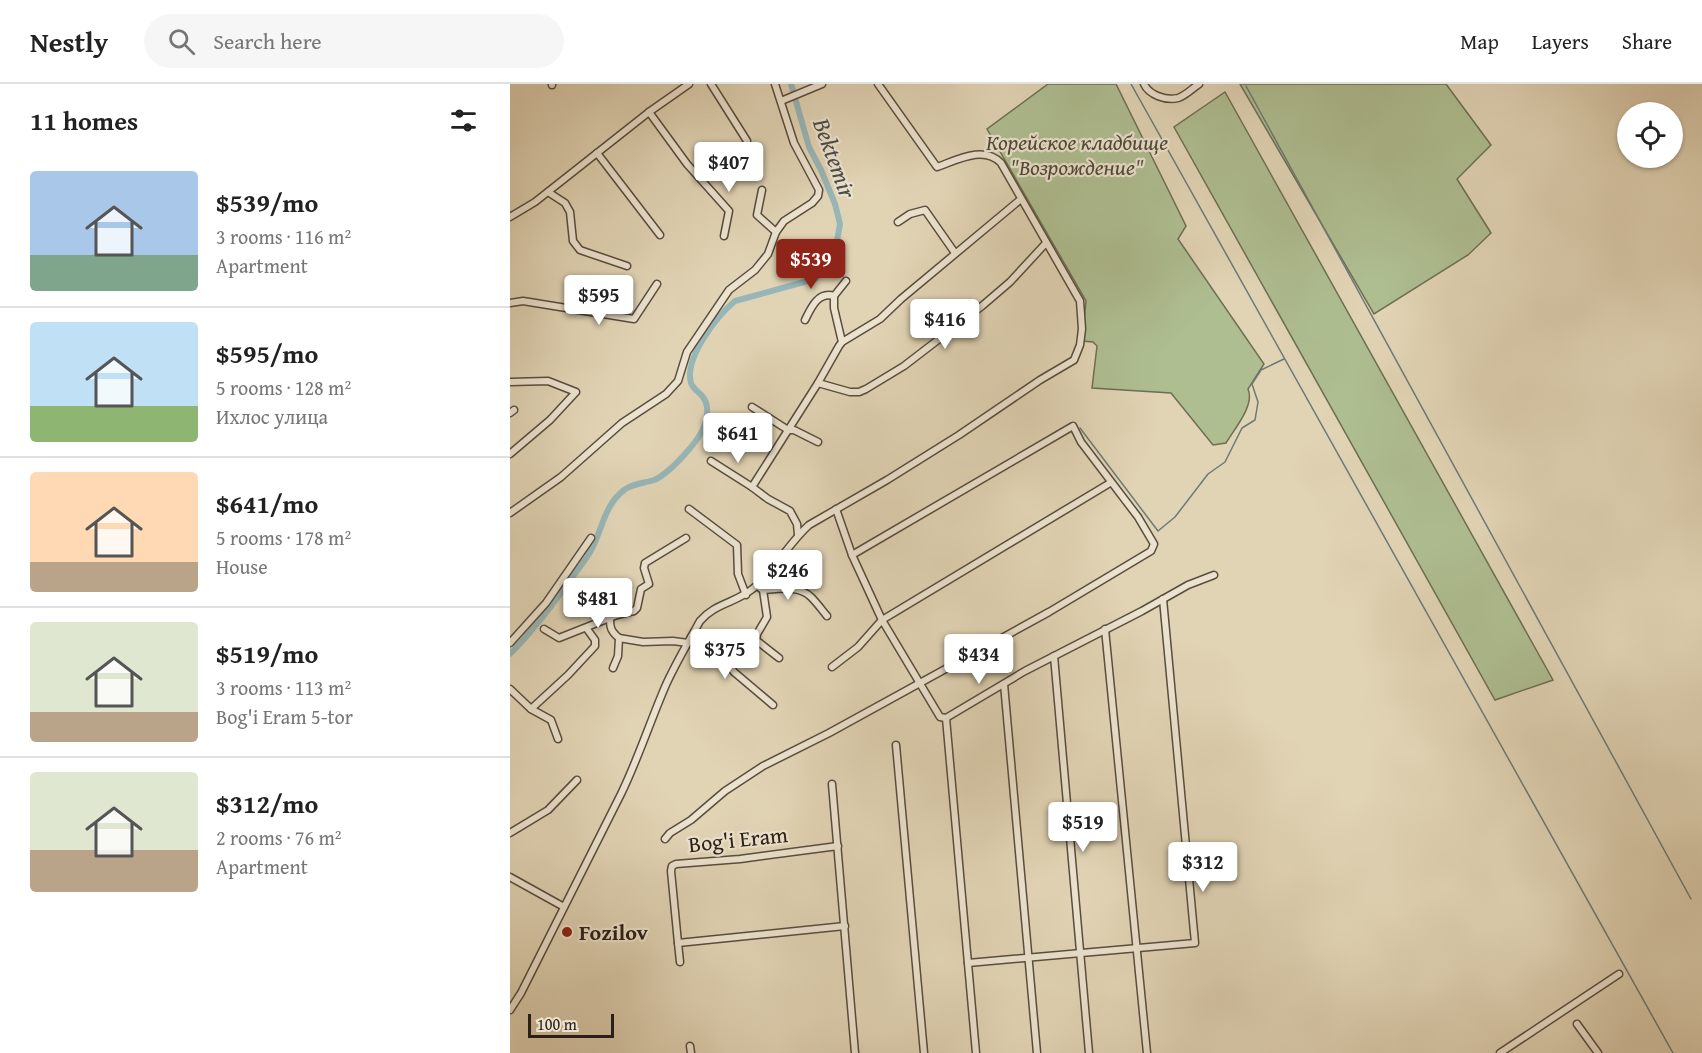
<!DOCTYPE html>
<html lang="en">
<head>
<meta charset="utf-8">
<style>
	body { margin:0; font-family:"Gentium Book Plus",serif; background:#f6f6f6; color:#222; height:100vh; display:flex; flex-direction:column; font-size:22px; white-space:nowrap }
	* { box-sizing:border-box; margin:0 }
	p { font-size:20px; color:#767676 }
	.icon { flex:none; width:33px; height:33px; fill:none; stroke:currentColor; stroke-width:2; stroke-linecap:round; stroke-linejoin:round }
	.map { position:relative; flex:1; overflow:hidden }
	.panel { display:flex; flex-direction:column; background:#fff; width:510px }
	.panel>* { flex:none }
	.fabs { position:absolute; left:1107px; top:18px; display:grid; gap:12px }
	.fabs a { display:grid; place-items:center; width:66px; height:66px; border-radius:50%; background:#fff; box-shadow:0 2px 4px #0004; font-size:30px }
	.scale { position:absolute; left:18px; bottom:15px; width:86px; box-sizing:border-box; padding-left:6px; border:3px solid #2b2017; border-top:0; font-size:16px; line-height:21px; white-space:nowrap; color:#2b2017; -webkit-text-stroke:4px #ece3cf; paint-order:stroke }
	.price { position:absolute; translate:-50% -51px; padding:0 14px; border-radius:6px; background:#fff; color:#222; font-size:20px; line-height:39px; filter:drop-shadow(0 2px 3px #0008) }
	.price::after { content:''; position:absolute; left:50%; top:36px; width:18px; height:14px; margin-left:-9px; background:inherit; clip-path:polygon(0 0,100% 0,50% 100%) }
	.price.current { background:#8f2418; color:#fff }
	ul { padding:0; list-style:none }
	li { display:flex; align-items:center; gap:18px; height:150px; padding:0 30px }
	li+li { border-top:2px solid #e0e0e0 }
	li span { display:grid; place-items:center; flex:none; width:168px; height:120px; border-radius:6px; color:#555 }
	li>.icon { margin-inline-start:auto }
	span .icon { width:72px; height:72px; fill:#fffc; stroke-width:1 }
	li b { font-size:26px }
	h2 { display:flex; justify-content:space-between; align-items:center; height:72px; padding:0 30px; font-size:26px }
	header { display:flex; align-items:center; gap:36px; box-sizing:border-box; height:84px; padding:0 30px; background:#fff; border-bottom:2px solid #e0e0e0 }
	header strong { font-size:28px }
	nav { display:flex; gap:33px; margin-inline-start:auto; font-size:21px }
	.search { width:420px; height:54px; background:#f6f6f6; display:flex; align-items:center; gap:15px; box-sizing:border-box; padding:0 21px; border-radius:33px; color:#767676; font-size:22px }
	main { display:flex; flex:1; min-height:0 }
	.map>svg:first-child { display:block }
	.green { fill:#aebe91; stroke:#6c6f54; stroke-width:1.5 }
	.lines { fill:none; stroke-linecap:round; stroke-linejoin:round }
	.stream { stroke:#6c7a77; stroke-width:1.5 }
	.canal { stroke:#97b6b7; stroke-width:6 }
	.minor-casing { stroke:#584d3e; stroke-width:9 }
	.minor { stroke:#ece3cf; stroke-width:6 }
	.poi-dot { fill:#8f2418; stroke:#ece3cf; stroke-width:2 }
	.labels { text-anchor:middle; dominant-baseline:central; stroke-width:4.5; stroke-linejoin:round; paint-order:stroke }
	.park-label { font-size:22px; font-style:italic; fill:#4c4836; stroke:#ece3cf }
	.street-label { font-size:22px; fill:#2b2017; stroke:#ece3cf }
	.poi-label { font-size:22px; font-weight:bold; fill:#2b2017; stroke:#ece3cf; text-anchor:start }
	.water-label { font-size:24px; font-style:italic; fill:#4b4d47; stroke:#ece3cf }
</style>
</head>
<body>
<header>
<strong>Nestly</strong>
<div class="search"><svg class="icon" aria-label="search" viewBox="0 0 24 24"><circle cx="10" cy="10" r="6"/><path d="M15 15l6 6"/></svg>Search here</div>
<nav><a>Map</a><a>Layers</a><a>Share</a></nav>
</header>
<main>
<section class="panel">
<h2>11 homes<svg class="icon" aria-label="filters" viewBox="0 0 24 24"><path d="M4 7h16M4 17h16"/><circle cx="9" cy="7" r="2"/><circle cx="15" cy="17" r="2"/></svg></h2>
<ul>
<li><span style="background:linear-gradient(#a9c7e8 70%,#7fa58c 0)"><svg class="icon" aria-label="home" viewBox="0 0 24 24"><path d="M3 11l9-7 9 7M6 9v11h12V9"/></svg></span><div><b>$539/mo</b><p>3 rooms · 116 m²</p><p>Apartment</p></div></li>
<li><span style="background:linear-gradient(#bfe0f5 70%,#8fb573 0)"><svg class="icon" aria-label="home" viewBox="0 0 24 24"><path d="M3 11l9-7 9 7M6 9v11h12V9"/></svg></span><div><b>$595/mo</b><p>5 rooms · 128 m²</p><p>Ихлос улица</p></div></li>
<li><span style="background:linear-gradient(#ffd9b3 75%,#b9a48a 0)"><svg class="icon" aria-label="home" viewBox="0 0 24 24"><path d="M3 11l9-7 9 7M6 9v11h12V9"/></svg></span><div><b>$641/mo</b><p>5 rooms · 178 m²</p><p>House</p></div></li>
<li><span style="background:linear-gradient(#dfe7d0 75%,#b9a48a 0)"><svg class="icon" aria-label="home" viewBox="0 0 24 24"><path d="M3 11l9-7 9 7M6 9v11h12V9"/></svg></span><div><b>$519/mo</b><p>3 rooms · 113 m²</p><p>Bog'i Eram 5-tor</p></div></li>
<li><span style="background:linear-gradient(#dfe7d0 65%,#b9a48a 0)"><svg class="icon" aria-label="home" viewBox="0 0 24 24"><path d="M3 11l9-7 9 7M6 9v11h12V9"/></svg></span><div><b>$312/mo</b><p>2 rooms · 76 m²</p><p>Apartment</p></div></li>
</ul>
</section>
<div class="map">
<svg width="1192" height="969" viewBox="0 0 1192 969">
	<rect width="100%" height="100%" fill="#e1d4b5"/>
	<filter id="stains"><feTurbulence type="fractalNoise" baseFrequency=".00333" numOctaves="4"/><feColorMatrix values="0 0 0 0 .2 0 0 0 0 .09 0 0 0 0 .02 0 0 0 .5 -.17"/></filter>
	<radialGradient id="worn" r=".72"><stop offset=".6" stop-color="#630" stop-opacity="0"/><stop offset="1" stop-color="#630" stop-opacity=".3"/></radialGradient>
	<g class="green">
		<path d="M538,0H606L676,142L668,155L754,280L738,305C745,321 725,344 716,359L703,361L661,309L582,304L587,262L583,258L572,257L576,217L477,45Z"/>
		<polygon points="730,0 936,0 981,61 947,95 981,149 958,171 864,230"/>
		<polygon points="715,8 1043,596 985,616 664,43"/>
	</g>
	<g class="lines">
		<g class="stream">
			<polyline points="621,0 1163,969"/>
			<polyline points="736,2 1181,815"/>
			<polyline points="570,344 648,447 665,433 698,390 715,378 732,344 745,336 748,318 742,300 751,286 774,275"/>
		</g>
		<path class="canal" d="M0,570C21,549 38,527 55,503C63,492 72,481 79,470C92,449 93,422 114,406C121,400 135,399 144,396C159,390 188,358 194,343C198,334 199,321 193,313C189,308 183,305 181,299C174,274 207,232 225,217L305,195L317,181L327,157L330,140L325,120L311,86L299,63L281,0"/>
		<g class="minor-casing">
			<g id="minor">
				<polyline points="201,0 237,57"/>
				<path d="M634,0C639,11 656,17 668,14C675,12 683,4 689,0"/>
				<polyline points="42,1 42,0"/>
				<polyline points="271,17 312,0"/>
				<polyline points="139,28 177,80 219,127 214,152"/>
				<polyline points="87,69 150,151"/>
				<polyline points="252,106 247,131 266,148"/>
				<polyline points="38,108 55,119 60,128 63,157 70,166 117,182"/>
				<polyline points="0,133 25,118 139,28 179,0"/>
				<polyline points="388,138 400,130 415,126 445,169"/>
				<polyline points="0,219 13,217 124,235 147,200"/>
				<path d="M295,236C301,224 308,207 324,212"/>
				<polyline points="332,258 324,224 324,212 336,197"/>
				<polyline points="0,298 38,297 66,308 40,336 0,370"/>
				<polyline points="308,299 340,308 349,308 356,305 394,282 472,222 500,198 536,159"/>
				<polyline points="242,323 278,346 284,346 308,358"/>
				<polyline points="0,329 4,326"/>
				<polyline points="201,377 242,403"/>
				<polyline points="179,425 227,461 228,490 236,511"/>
				<polyline points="326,425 342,471 372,536 430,633 436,634 515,587 632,527 678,501 704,491"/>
				<polyline points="0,429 51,393 112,339 156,310 168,297 177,268 219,206 245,186 258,170 266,148 274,137 302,119 308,112 309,106 284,59 265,0"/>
				<polyline points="288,451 287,440 280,427 258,415 242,403 308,299 329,262 332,258 370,235 391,215 511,115"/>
				<path d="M82,504C87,510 94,516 98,523C103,537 95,543 109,554L108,572L103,584"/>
				<path d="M250,504L253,506C268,505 289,501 301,513C307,519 312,526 317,532"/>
				<polyline points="253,506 257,533 247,550 246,556 269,574"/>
				<polyline points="34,545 49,554 107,531 124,527 127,524 131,505 139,500 134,484 135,479 176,454"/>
				<polyline points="595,545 637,969"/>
				<polyline points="181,553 209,568 224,588 263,621"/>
				<polyline points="109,554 133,558 163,557 178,559"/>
				<polyline points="0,559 36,519 81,454"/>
				<polyline points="544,572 579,969"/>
				<polyline points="322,583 348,563 372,536 600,399"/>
				<polyline points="494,600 527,969"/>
				<polyline points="0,605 21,625 41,636 48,655"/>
				<polyline points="21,625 58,591 85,562 85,556 77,545"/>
				<polyline points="436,634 466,969"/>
				<polyline points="386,661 414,969"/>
				<polyline points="322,700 345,969"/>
				<polyline points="0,749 38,726 67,696"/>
				<polyline points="155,755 160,749 181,736 215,707 253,682 319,649 539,528 641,467 644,460 628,433 571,358 563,342 342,471"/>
				<polyline points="328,762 230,775 166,780 162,782 161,787 168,859 335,842"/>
				<polyline points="0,793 54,823"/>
				<polyline points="168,859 170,878"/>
				<polyline points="458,879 685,859 653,515"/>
				<path d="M0,926L11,909L111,710C128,675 140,638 155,603C165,580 178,559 190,537C206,518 228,519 246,502C266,484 279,459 299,441L377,396L449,351L530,296L564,276L570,261L572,245L570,217L491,79C474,61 447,76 427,83L368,0"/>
				<polyline points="1067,940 1088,969"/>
				<polyline points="180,962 181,969"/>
				<polyline points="990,969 1109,890"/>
			</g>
		</g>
		<use href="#minor" class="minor"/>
	</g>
	<circle class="poi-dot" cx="57" cy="848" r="6"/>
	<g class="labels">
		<g class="park-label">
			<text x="567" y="58">Корейское кладбище<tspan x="567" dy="25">"Возрождение"</tspan></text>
		</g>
		<g class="street-label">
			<text transform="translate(228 755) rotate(-6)">Bog'i Eram</text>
		</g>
		<g class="poi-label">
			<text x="69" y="848">Fozilov</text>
		</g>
		<g class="water-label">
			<text transform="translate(325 74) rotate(70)">Bektemir</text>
		</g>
	</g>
	<rect width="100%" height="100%" filter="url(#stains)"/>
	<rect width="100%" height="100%" fill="url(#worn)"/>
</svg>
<div class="fabs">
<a><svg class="icon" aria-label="locate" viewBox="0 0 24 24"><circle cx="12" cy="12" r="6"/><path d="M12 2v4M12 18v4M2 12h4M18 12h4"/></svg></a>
</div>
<div class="scale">100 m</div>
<b class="price" style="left:219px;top:109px">$407</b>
<b class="price current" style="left:301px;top:206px">$539</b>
<b class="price" style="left:89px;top:242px">$595</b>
<b class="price" style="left:435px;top:266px">$416</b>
<b class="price" style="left:228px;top:380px">$641</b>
<b class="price" style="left:278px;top:517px">$246</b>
<b class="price" style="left:88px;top:545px">$481</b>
<b class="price" style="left:215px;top:596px">$375</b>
<b class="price" style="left:469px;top:601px">$434</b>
<b class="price" style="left:573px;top:769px">$519</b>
<b class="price" style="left:693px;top:809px">$312</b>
</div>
</main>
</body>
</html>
